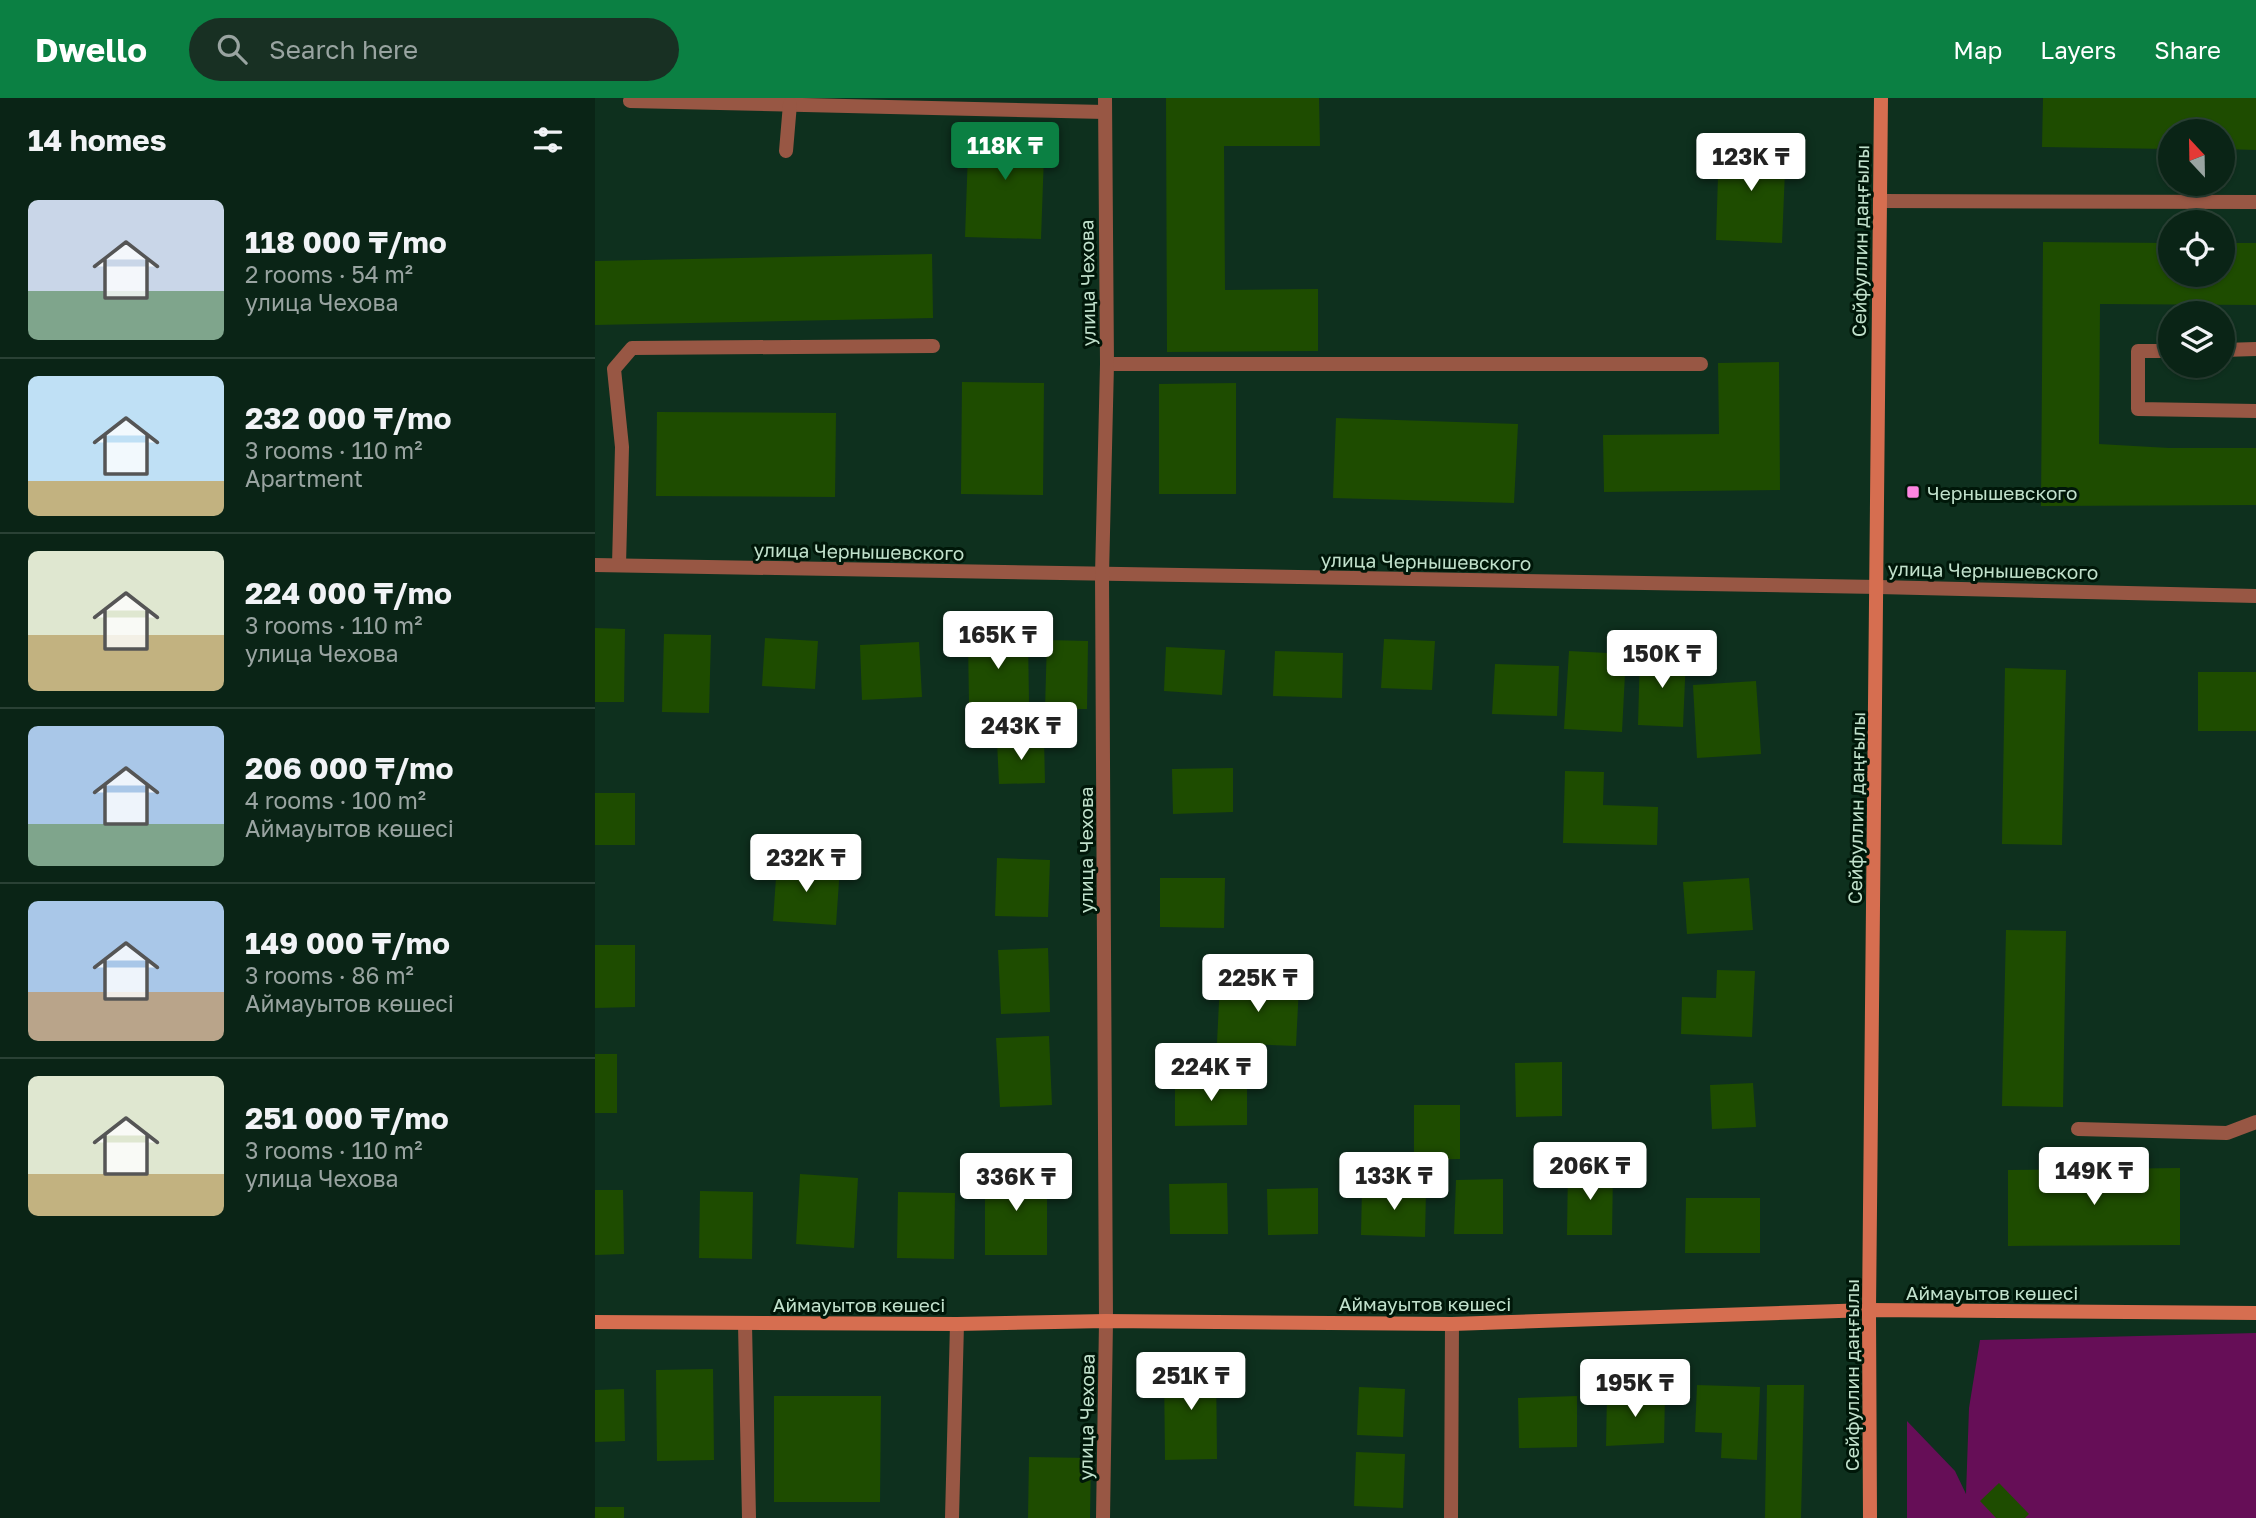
<!DOCTYPE html>
<html lang="en">
<head>
<meta charset="utf-8">
<style>
	body { margin:0; font-family:"Golos Text",sans-serif; background:#183023; color:#f1f3f6; height:100vh; display:flex; flex-direction:column; font-size:26px; white-space:nowrap }
	* { box-sizing:border-box; margin:0 }
	p { font-size:23px; color:#99a4a1 }
	.icon { flex:none; width:38px; height:38px; fill:none; stroke:currentColor; stroke-width:2; stroke-linecap:round; stroke-linejoin:round }
	.map { position:relative; flex:1; overflow:hidden }
	.panel { display:flex; flex-direction:column; background:#0a2416; width:595px }
	.panel>* { flex:none }
	.needle { width:46px; rotate:338deg }
	.buttons { position:absolute; left:1563px; top:21px; display:grid; gap:14px }
	.buttons a { display:grid; place-items:center; width:77px; height:77px; border-radius:50%; background:#0a2416; box-shadow:0 2px 5px #0004,0 0 0 2px #2a4135; font-size:35px }
	.price { position:absolute; translate:-50% -60px; padding:0 16px; border-radius:7px; background:#fff; color:#222; font-size:23px; line-height:46px; filter:drop-shadow(0 2px 4px #0008) }
	.price::after { content:''; position:absolute; left:50%; top:42px; width:21px; height:16px; margin-left:-10px; background:inherit; clip-path:polygon(0 0,100% 0,50% 100%) }
	.price.active { background:#0b8043; color:#fff }
	ul { padding:0; list-style:none }
	li { display:flex; align-items:center; gap:21px; height:175px; padding:0 28px }
	li+li { border-top:2px solid #2a4135 }
	li span { display:grid; place-items:center; flex:none; width:196px; height:140px; border-radius:10px; color:#555 }
	li>.icon { margin-inline-start:auto }
	span .icon { width:84px; height:84px; fill:#fffc; stroke-width:1 }
	li b { font-size:30px }
	h2 { display:flex; justify-content:space-between; align-items:center; height:84px; padding:0 28px; font-size:30px }
	header { display:flex; align-items:center; gap:42px; box-sizing:border-box; height:98px; padding:0 35px; background:#0b8043; color:#fff }
	header strong { font-size:33px }
	nav { display:flex; gap:38px; margin-inline-start:auto; font-size:24px }
	.search { width:490px; height:63px; background:#183023; display:flex; align-items:center; gap:18px; box-sizing:border-box; padding:0 24px; border-radius:38px; color:#99a4a1; font-size:26px }
	main { display:flex; flex:1; min-height:0 }
	.map>svg:first-child { display:block }
	.green { fill:#660e57 }
	.building { fill:#1e4c00 }
	.lines { fill:none; stroke-linecap:round; stroke-linejoin:round }
	.lane { stroke:#985744; stroke-width:14 }
	.street { stroke:#985744; stroke-width:14 }
	.secondary { stroke:#d66e50; stroke-width:14 }
	.poi-dot { fill:#fd86e1; stroke:#001709; stroke-width:2.5 }
	.labels { text-anchor:middle; dominant-baseline:central; stroke-width:6; stroke-linejoin:round; paint-order:stroke }
	.street-label { font-size:19px; fill:#c1e1cc; stroke:#001709 }
	.poi-label { font-size:19px; fill:#c1e1cc; stroke:#001709; text-anchor:start }
</style>
</head>
<body>
<header>
<strong>Dwello</strong>
<div class="search"><svg class="icon" aria-label="search" viewBox="0 0 24 24"><circle cx="10" cy="10" r="6"/><path d="M15 15l6 6"/></svg>Search here</div>
<nav><a>Map</a><a>Layers</a><a>Share</a></nav>
</header>
<main>
<section class="panel">
<h2>14 homes<svg class="icon" aria-label="filters" viewBox="0 0 24 24"><path d="M4 7h16M4 17h16"/><circle cx="9" cy="7" r="2"/><circle cx="15" cy="17" r="2"/></svg></h2>
<ul>
<li><span style="background:linear-gradient(#c9d6e8 65%,#7fa58c 0)"><svg class="icon" aria-label="home" viewBox="0 0 24 24"><path d="M3 11l9-7 9 7M6 9v11h12V9"/></svg></span><div><b>118 000 ₸/mo</b><p>2 rooms · 54 m²</p><p>улица Чехова</p></div></li>
<li><span style="background:linear-gradient(#bfe0f5 75%,#c2b280 0)"><svg class="icon" aria-label="home" viewBox="0 0 24 24"><path d="M3 11l9-7 9 7M6 9v11h12V9"/></svg></span><div><b>232 000 ₸/mo</b><p>3 rooms · 110 m²</p><p>Apartment</p></div></li>
<li><span style="background:linear-gradient(#dfe7d0 60%,#c2b280 0)"><svg class="icon" aria-label="home" viewBox="0 0 24 24"><path d="M3 11l9-7 9 7M6 9v11h12V9"/></svg></span><div><b>224 000 ₸/mo</b><p>3 rooms · 110 m²</p><p>улица Чехова</p></div></li>
<li><span style="background:linear-gradient(#a9c7e8 70%,#7fa58c 0)"><svg class="icon" aria-label="home" viewBox="0 0 24 24"><path d="M3 11l9-7 9 7M6 9v11h12V9"/></svg></span><div><b>206 000 ₸/mo</b><p>4 rooms · 100 m²</p><p>Аймауытов көшесі</p></div></li>
<li><span style="background:linear-gradient(#a9c7e8 65%,#b9a48a 0)"><svg class="icon" aria-label="home" viewBox="0 0 24 24"><path d="M3 11l9-7 9 7M6 9v11h12V9"/></svg></span><div><b>149 000 ₸/mo</b><p>3 rooms · 86 m²</p><p>Аймауытов көшесі</p></div></li>
<li><span style="background:linear-gradient(#dfe7d0 70%,#c2b280 0)"><svg class="icon" aria-label="home" viewBox="0 0 24 24"><path d="M3 11l9-7 9 7M6 9v11h12V9"/></svg></span><div><b>251 000 ₸/mo</b><p>3 rooms · 110 m²</p><p>улица Чехова</p></div></li>
</ul>
</section>
<div class="map">
<svg width="1661" height="1420" viewBox="0 0 1661 1420">
	<rect width="100%" height="100%" fill="#0e301e"/>
	<polygon class="green" points="1661,1235 1661,1420 1312,1420 1312,1323 1360,1373 1371,1396 1374,1310 1385,1242"/>
	<g class="building">
		<polygon points="571,0 724,0 725,48 629,48 630,192 723,191 723,253 572,254"/>
		<polygon points="1448,0 1661,0 1661,52 1628,51 1628,33 1575,33 1575,51 1447,49"/>
		<polygon points="374,26 450,28 446,141 370,139"/>
		<polygon points="1124,46 1191,48 1187,145 1121,142"/>
		<polygon points="1448,144 1575,145 1575,177 1628,177 1628,145 1661,145 1661,207 1505,206 1504,346 1574,350 1661,350 1661,407 1446,408"/>
		<polygon points="337,156 338,220 0,227 0,163"/>
		<polygon points="1184,264 1185,392 1009,394 1008,337 1124,336 1123,265"/>
		<polygon points="367,284 449,285 448,397 366,396"/>
		<polygon points="641,285 641,396 564,396 564,286"/>
		<polygon points="62,314 241,315 240,399 61,398"/>
		<polygon points="741,320 923,326 919,405 738,400"/>
		<polygon points="0,530 30,531 29,604 0,604"/>
		<polygon points="69,536 116,537 114,615 67,614"/>
		<polygon points="170,540 223,543 220,591 167,588"/>
		<polygon points="401,541 433,541 434,605 374,606 373,542"/>
		<polygon points="789,541 840,543 837,592 786,590"/>
		<polygon points="452,542 493,543 492,611 450,611"/>
		<polygon points="324,544 327,599 267,602 265,547"/>
		<polygon points="571,549 630,552 627,597 569,593"/>
		<polygon points="680,553 748,555 747,600 678,598"/>
		<polygon points="974,553 1031,556 1027,634 969,631"/>
		<polygon points="1045,556 1091,558 1088,629 1043,627"/>
		<polygon points="900,566 964,568 962,618 897,616"/>
		<polygon points="1410,570 1471,572 1467,747 1407,746"/>
		<rect x="1603" y="574" width="58" height="59"/>
		<polygon points="1161,583 1166,656 1102,660 1098,587"/>
		<polygon points="449,641 450,685 404,686 402,643"/>
		<polygon points="638,670 638,714 578,716 577,671"/>
		<polygon points="970,673 1009,674 1008,707 1063,709 1062,747 968,745"/>
		<rect x="0" y="695" width="40" height="52"/>
		<polygon points="402,760 455,762 453,819 400,818"/>
		<polygon points="182,765 245,769 241,827 178,823"/>
		<polygon points="565,780 630,780 629,830 565,829"/>
		<polygon points="1154,780 1158,832 1092,836 1088,784"/>
		<polygon points="1411,832 1471,833 1468,1009 1407,1008"/>
		<polygon points="0,847 40,847 40,909 0,910"/>
		<polygon points="453,850 455,914 406,916 403,852"/>
		<polygon points="1122,872 1160,873 1157,939 1086,936 1087,899 1121,900"/>
		<polygon points="625,884 704,887 701,948 622,945"/>
		<polygon points="454,938 457,1007 405,1009 401,940"/>
		<rect x="0" y="956" width="22" height="59"/>
		<polygon points="967,964 967,1018 921,1019 920,965"/>
		<polygon points="652,983 652,1027 580,1028 580,984"/>
		<polygon points="1158,985 1161,1029 1117,1031 1115,987"/>
		<polygon points="819,1007 865,1007 865,1061 819,1062"/>
		<polygon points="1585,1070 1585,1147 1413,1148 1413,1072"/>
		<polygon points="973,1071 1018,1072 1017,1137 972,1137"/>
		<rect x="390" y="1074" width="62" height="83"/>
		<polygon points="205,1076 263,1080 259,1150 201,1146"/>
		<polygon points="908,1081 908,1136 859,1136 861,1082"/>
		<polygon points="632,1085 633,1136 575,1136 574,1086"/>
		<polygon points="723,1090 723,1136 673,1137 672,1091"/>
		<polygon points="767,1090 831,1092 830,1139 766,1137"/>
		<polygon points="0,1092 28,1092 29,1156 0,1157"/>
		<polygon points="105,1093 158,1094 157,1161 104,1160"/>
		<polygon points="303,1094 360,1095 359,1161 302,1160"/>
		<polygon points="1091,1100 1165,1100 1165,1155 1090,1155"/>
		<polygon points="621,1266 622,1361 570,1362 569,1267"/>
		<polygon points="118,1271 119,1362 62,1363 61,1272"/>
		<polygon points="1102,1287 1165,1289 1162,1362 1126,1360 1127,1335 1100,1334"/>
		<polygon points="1172,1287 1209,1287 1206,1420 1170,1420"/>
		<polygon points="764,1289 810,1291 808,1339 762,1337"/>
		<polygon points="29,1291 30,1343 0,1344 0,1292"/>
		<polygon points="1012,1296 1070,1296 1069,1345 1011,1348"/>
		<polygon points="179,1298 286,1298 285,1404 179,1404"/>
		<polygon points="982,1298 982,1349 924,1350 923,1300"/>
		<polygon points="761,1354 810,1356 808,1410 759,1408"/>
		<polygon points="434,1359 496,1360 495,1420 433,1420"/>
		<polygon points="1404,1385 1434,1416 1430,1420 1401,1420 1385,1403"/>
		<rect x="0" y="1409" width="29" height="11"/>
	</g>
	<g class="lines">
		<g class="lane">
			<polyline points="1285,103 1661,104"/>
			<polyline points="1628,252 1661,251"/>
			<polyline points="1575,253 1543,253 1543,311 1661,313"/>
			<polyline points="512,266 1106,266"/>
			<polyline points="24,467 27,349 19,271 37,250 338,248"/>
			<polyline points="1483,1031 1632,1035 1661,1024"/>
			<polyline points="357,1420 362,1226"/>
		</g>
		<g class="street">
			<polyline points="35,3 510,14"/>
			<polyline points="191,53 195,6"/>
			<polyline points="0,467 1283,489 1661,498"/>
			<polyline points="150,1226 154,1420"/>
			<polyline points="508,1420 511,1223 507,477 512,266 510,0"/>
			<polyline points="856,1420 857,1226"/>
		</g>
		<g class="secondary">
			<polyline points="0,1224 362,1226 511,1223 857,1226 1274,1212 1661,1215"/>
			<polyline points="1275,1420 1274,1212 1286,0"/>
		</g>
	</g>
	<rect class="poi-dot" x="1311" y="387" width="14" height="14" rx="3.5"/>
	<g class="labels">
		<g class="street-label">
			<text transform="translate(1265 143) rotate(-89)">Сейфуллин даңғылы</text>
			<text transform="translate(492 185) rotate(-91)">улица Чехова</text>
			<text transform="translate(264 453) rotate(1)">улица Чернышевского</text>
			<text transform="translate(831 463) rotate(1)">улица Чернышевского</text>
			<text transform="translate(1398 472) rotate(1)">улица Чернышевского</text>
			<text transform="translate(1261 710) rotate(-89)">Сейфуллин даңғылы</text>
			<text transform="translate(490 752) rotate(-90)">улица Чехова</text>
			<text x="1397" y="1194">Аймауытов көшесі</text>
			<text x="830" y="1205">Аймауытов көшесі</text>
			<text x="264" y="1206">Аймауытов көшесі</text>
			<text transform="translate(1256 1277) rotate(-90)">Сейфуллин даңғылы</text>
			<text transform="translate(491 1319) rotate(-89)">улица Чехова</text>
		</g>
		<g class="poi-label">
			<text x="1332" y="394">Чернышевского</text>
		</g>
	</g>
</svg>
<div class="buttons">
<a><svg class="needle" viewBox="-14 -14 28 28"><path d="M0-13l5 13h-10z" fill="#e53935"/><path d="M0 13l5-13h-10z" fill="#99a4a1"/></svg></a>
<a><svg class="icon" aria-label="locate" viewBox="0 0 24 24"><circle cx="12" cy="12" r="6"/><path d="M12 2v4M12 18v4M2 12h4M18 12h4"/></svg></a>
<a><svg class="icon" aria-label="layers" viewBox="0 0 24 24"><path d="M12 4l9 5-9 5-9-5zM3 14l9 5 9-5"/></svg></a>
</div>
<b class="price active" style="left:410px;top:84px">118K ₸</b>
<b class="price" style="left:1156px;top:95px">123K ₸</b>
<b class="price" style="left:403px;top:573px">165K ₸</b>
<b class="price" style="left:1067px;top:592px">150K ₸</b>
<b class="price" style="left:426px;top:664px">243K ₸</b>
<b class="price" style="left:211px;top:796px">232K ₸</b>
<b class="price" style="left:663px;top:916px">225K ₸</b>
<b class="price" style="left:616px;top:1005px">224K ₸</b>
<b class="price" style="left:995px;top:1104px">206K ₸</b>
<b class="price" style="left:1499px;top:1109px">149K ₸</b>
<b class="price" style="left:799px;top:1114px">133K ₸</b>
<b class="price" style="left:421px;top:1115px">336K ₸</b>
<b class="price" style="left:596px;top:1314px">251K ₸</b>
<b class="price" style="left:1040px;top:1321px">195K ₸</b>
</div>
</main>
</body>
</html>
